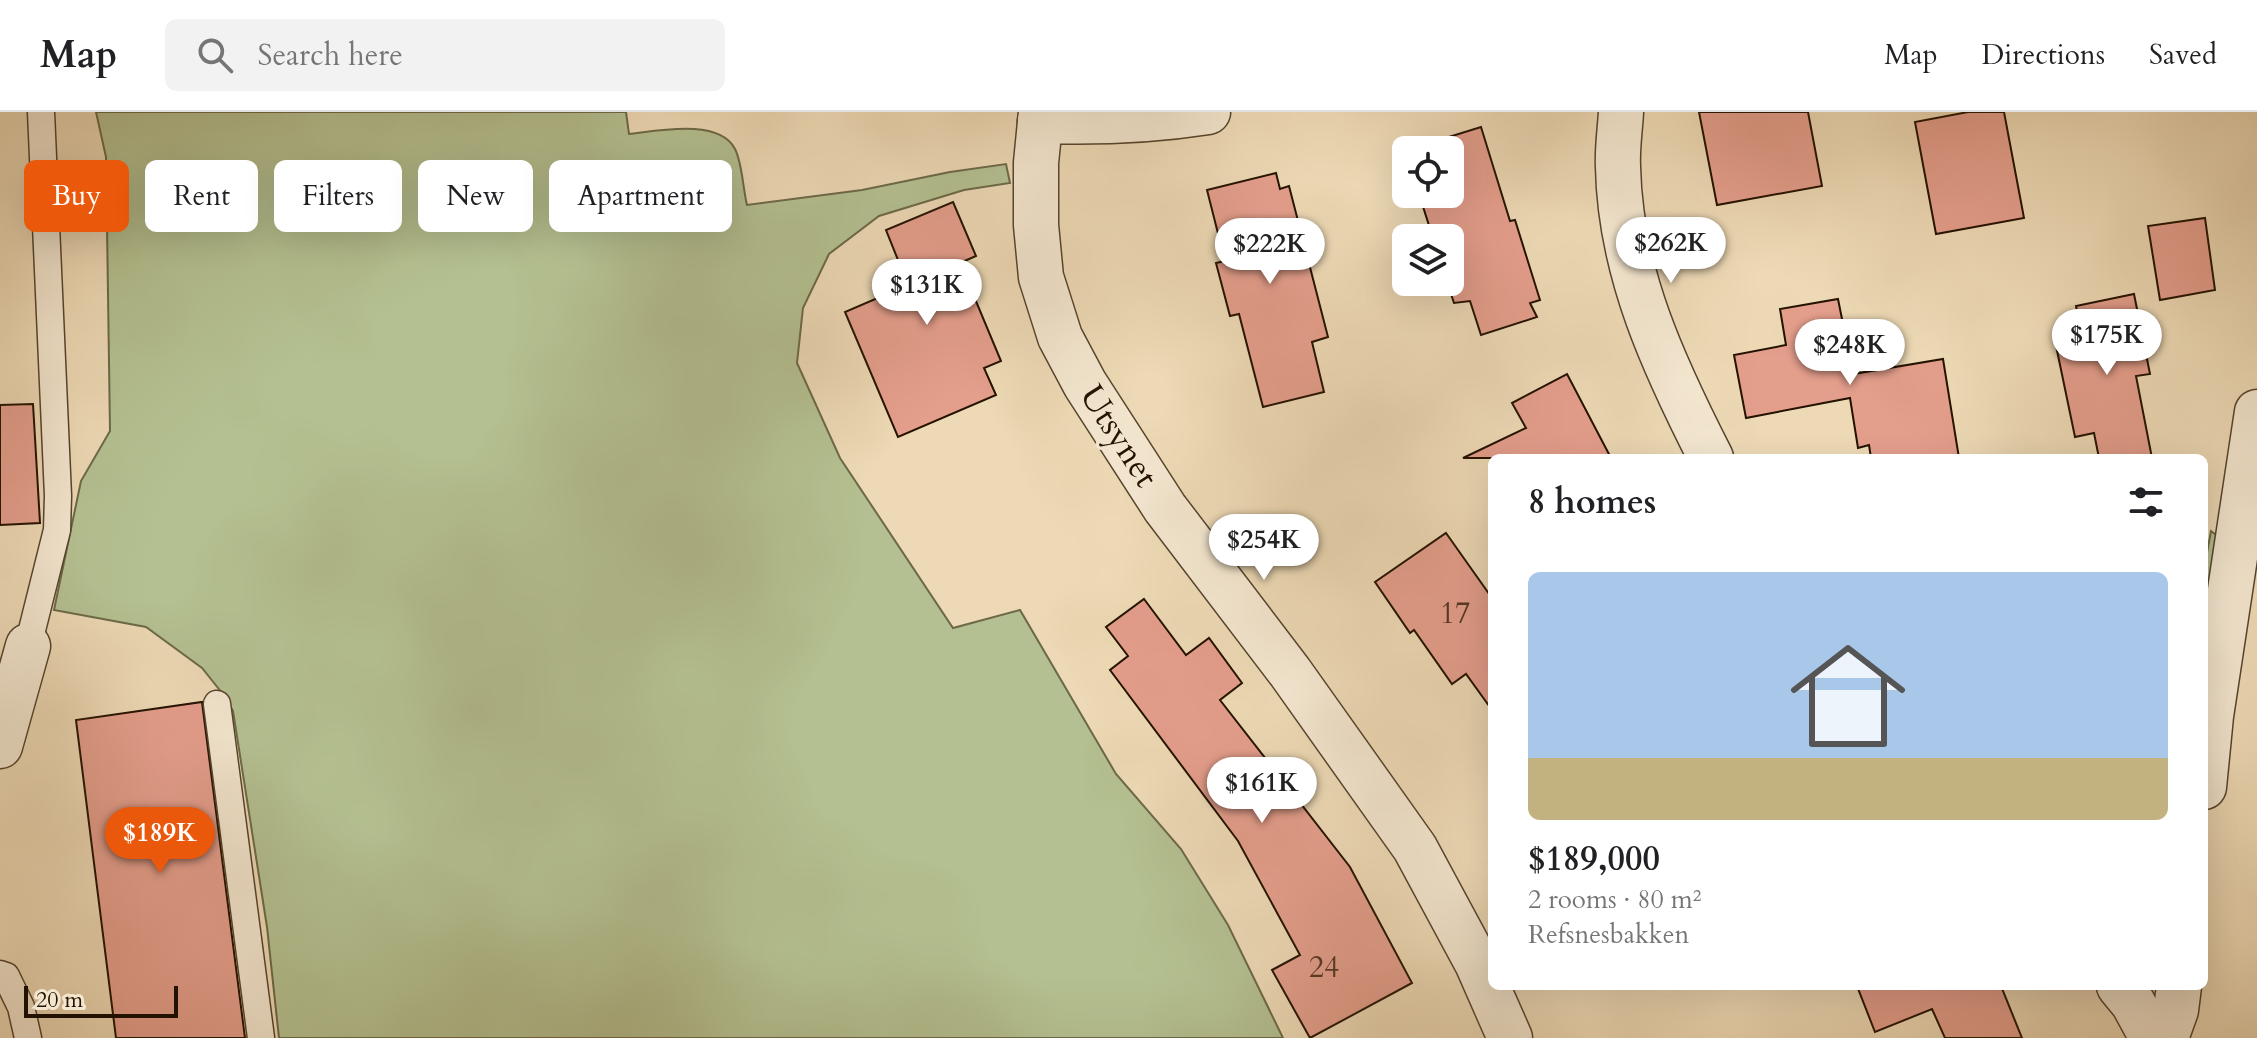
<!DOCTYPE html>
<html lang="en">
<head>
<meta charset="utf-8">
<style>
	body { margin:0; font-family:Cardo,serif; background:#f2f2f2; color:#202124; height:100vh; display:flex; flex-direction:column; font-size:30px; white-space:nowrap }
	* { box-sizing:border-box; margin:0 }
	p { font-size:26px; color:#757577 }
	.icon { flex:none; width:44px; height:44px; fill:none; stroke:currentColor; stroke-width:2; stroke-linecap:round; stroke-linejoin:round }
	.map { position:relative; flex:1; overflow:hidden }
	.details { position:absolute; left:1488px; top:342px; width:720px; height:536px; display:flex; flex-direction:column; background:#fff; border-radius:12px; box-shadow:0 8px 32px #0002 }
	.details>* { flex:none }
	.banner { position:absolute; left:24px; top:48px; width:760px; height:72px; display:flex; gap:16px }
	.tools { position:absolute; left:1392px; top:24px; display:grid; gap:16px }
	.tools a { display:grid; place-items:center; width:72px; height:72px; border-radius:12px; background:#fff; box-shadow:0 8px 32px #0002; font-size:40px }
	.scale { position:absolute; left:24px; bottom:20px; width:154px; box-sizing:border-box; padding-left:8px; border:4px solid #241200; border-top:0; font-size:22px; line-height:28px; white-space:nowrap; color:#241200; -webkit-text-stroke:6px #f3e6cf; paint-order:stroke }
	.price { position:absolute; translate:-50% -68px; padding:0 18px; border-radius:28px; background:#fff; color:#222; font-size:26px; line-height:52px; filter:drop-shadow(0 2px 4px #0008) }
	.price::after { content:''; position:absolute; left:50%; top:48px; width:24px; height:18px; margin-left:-12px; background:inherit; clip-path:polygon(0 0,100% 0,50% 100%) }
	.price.current { background:#ea580c; color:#fff }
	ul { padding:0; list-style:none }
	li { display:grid; align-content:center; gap:16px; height:424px; padding:0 40px }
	li span { display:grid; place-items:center; height:248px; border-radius:12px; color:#555 }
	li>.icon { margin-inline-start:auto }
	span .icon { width:144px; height:144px; fill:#fffc; stroke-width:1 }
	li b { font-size:34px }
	h2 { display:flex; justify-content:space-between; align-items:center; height:96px; padding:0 40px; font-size:34px }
	.chip { padding:0 28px; border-radius:12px; background:#fff; box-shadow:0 8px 32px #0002; font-size:28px; line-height:72px }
	.chip.current { background:#ea580c; color:#fff }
	header { display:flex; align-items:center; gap:48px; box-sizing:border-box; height:112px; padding:0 40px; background:#fff; border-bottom:2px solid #e0e0e0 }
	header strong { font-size:38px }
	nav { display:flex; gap:44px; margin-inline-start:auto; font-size:28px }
	.search { width:560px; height:72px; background:#f2f2f2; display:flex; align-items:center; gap:20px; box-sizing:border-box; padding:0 28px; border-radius:12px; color:#757577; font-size:30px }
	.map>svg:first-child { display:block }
	.green { fill:#b4c091; stroke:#6c6948; stroke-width:2 }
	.building { fill:#e49e8c; stroke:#241200; stroke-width:2 }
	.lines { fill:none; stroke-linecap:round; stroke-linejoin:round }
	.service-casing { stroke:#56442d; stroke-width:29 }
	.minor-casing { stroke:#56442d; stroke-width:47 }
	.service { stroke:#f3e6cf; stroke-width:26 }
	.minor { stroke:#f3e6cf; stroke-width:44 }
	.labels { text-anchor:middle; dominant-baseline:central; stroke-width:7; stroke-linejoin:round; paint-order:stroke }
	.number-label { font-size:30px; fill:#543523 }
	.street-label { font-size:34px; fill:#241200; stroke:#f3e6cf }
</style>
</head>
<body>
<header>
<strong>Map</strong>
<div class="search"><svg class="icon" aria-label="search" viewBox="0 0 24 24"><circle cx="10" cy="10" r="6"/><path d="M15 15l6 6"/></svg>Search here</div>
<nav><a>Map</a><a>Directions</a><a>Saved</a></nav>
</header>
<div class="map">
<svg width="2257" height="926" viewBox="0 0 2257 926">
	<rect width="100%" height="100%" fill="#edd9b5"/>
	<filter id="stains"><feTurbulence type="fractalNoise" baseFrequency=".0025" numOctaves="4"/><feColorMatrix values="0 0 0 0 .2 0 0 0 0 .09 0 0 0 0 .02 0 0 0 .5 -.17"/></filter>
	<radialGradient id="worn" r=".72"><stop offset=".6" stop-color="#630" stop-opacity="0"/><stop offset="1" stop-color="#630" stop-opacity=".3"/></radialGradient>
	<g class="green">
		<path d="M96,0H626L629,22C657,19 719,6 735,37C742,50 743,77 747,93L862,78L950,60L1006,52L1010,71L964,78L879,104L829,142L803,196L797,251L840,346L953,516L1020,498L1116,662L1181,737L1228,813L1283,926H279L267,815L233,599L226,586L202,556L146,515L54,498L81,369L110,319L106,45Z"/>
		<polygon points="2211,419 2220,426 2204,526 2204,457"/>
	</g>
	<g class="building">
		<polygon points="1699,0 1808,0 1822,74 1717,93"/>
		<polygon points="1968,0 2004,0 2024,106 1936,122 1915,10"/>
		<polygon points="1481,15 1510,109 1515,108 1540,188 1530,191 1537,205 1481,223 1470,189 1454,191 1447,170 1450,170 1450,126 1433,126 1419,82 1450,82 1450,38 1407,38"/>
		<polygon points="1276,61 1280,77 1289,74 1328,225 1312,230 1324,280 1263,295 1239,202 1230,204 1216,151 1225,149 1207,78"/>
		<polygon points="953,90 976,144 960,151 1001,249 984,256 996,283 898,325 845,200 908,173 886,118"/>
		<polygon points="2205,106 2215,178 2160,188 2148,114"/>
		<polygon points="2134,182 2150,262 2136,264 2152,346 2099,346 2094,321 2075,325 2054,224 2081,219 2076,194"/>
		<polygon points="1838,187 1853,262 1943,247 1959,346 1871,346 1869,333 1858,336 1850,286 1746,306 1734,243 1786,233 1780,197"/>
		<polygon points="1567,262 1611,346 1463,346 1526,316 1512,291"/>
		<polygon points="33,292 40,411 0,413 0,293"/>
		<polygon points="1446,421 1492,486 1492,598 1466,562 1452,572 1414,518 1410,521 1375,470"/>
		<polygon points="1144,487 1186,543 1209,526 1242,571 1220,588 1350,755 1412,871 1310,926 1272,858 1300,843 1238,729 1110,558 1128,544 1106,515"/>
		<polygon points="202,590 245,926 116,926 76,608"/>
		<polygon points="1857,874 2001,874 2022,926 1945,926 1932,897 1875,920"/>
	</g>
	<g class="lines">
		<g class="service-casing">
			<g id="service">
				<polyline points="28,534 57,418 58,384 41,0"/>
				<polyline points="217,592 261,926"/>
				<polyline points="0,862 6,864 21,895 28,926"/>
			</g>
		</g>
		<g class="minor-casing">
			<g id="minor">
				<polyline points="1041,0 1036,51 1036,113 1041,165 1060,225 1085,272 1165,396 1290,560 1415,736 1477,851 1510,926"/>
				<path d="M1621,0C1620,18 1617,37 1618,55C1620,160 1664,254 1711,346"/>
				<path d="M1040,9C1099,11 1150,9 1208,0"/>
				<polyline points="0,634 28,534"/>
				<polyline points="2204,675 2211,604 2257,300"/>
				<polyline points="2119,874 2133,891 2152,926"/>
				<polyline points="2166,926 2176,898 2179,874"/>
			</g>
		</g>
		<use href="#service" class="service"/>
		<use href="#minor" class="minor"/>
	</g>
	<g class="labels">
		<g class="number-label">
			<text x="1455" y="501">17</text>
			<text x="1324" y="855">24</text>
		</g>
		<g class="street-label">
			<text transform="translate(1119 324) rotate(57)">Utsynet</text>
		</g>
	</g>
	<rect width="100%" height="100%" filter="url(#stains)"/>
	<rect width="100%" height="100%" fill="url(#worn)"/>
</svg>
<div class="tools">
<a><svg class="icon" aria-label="locate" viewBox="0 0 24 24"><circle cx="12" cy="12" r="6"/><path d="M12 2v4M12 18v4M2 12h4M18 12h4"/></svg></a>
<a><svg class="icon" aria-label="layers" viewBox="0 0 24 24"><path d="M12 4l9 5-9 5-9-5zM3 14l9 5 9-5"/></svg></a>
</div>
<div class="scale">20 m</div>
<b class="price" style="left:1671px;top:173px">$262K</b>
<b class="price" style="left:1270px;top:174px">$222K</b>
<b class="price" style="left:927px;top:215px">$131K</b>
<b class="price" style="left:2107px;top:265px">$175K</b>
<b class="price" style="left:1850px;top:275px">$248K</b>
<b class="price" style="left:1264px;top:470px">$254K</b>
<b class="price" style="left:1262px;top:713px">$161K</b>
<b class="price current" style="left:160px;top:763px">$189K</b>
<div class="banner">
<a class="chip current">Buy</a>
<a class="chip">Rent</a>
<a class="chip">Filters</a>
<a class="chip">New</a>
<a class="chip">Apartment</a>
</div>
<section class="details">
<h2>8 homes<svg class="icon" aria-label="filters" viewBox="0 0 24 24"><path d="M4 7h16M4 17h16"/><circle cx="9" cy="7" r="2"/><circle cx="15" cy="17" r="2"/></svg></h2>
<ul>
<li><span style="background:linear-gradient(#a9c7e8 75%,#c2b280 0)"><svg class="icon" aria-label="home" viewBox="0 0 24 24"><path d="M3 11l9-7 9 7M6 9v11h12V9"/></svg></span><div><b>$189,000</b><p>2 rooms · 80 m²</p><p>Refsnesbakken</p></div></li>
</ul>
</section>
</div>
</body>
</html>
